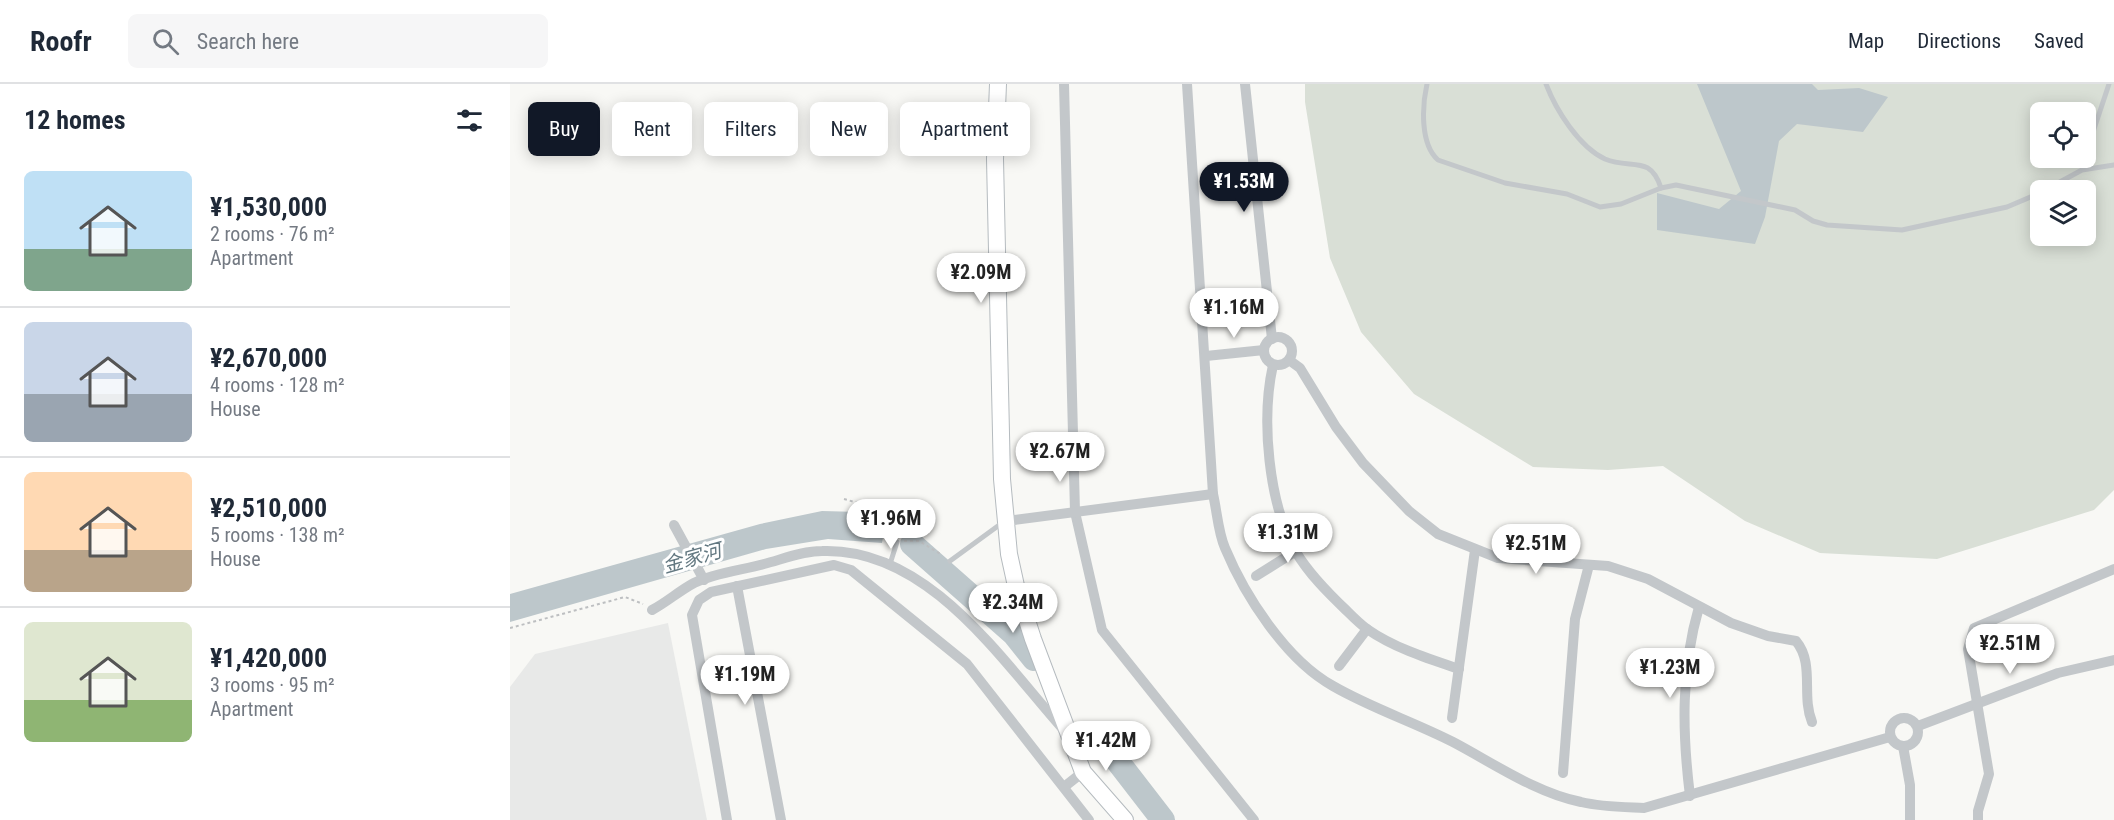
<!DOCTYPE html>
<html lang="en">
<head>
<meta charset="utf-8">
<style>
	body { margin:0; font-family:"Roboto Condensed","Noto Sans SC",sans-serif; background:#f6f6f7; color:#1f2937; height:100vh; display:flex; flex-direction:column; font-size:22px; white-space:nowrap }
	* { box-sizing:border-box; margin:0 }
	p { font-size:20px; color:#747a83 }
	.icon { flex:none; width:33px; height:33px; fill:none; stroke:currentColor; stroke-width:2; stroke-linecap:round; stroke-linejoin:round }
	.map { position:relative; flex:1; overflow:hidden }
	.side { display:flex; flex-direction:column; background:#fff; width:510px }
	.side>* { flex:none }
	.top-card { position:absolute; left:18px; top:18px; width:570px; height:54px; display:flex; gap:12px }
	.controls { position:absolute; left:1520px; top:18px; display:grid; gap:12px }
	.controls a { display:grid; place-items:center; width:66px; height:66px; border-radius:9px; background:#fff; box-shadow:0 3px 15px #0003; font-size:30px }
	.price { position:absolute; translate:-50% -51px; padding:0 14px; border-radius:21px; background:#fff; color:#222; font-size:20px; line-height:39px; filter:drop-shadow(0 2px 3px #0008) }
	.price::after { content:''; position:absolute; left:50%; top:36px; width:18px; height:14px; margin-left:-9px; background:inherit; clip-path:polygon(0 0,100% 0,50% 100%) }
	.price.active { background:#111827; color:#fff }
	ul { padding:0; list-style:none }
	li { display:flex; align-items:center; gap:18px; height:150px; padding:0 24px }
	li+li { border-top:2px solid #e0e1e3 }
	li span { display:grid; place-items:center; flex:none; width:168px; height:120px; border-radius:9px; color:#555 }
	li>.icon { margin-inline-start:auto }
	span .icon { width:72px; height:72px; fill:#fffc; stroke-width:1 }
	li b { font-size:26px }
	h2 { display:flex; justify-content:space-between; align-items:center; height:72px; padding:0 24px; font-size:26px }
	.tag { padding:0 21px; border-radius:9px; background:#fff; box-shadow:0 3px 15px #0003; font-size:21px; line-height:54px }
	.tag.active { background:#111827; color:#fff }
	header { display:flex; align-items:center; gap:36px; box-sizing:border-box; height:84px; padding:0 30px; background:#fff; border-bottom:2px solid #e0e1e3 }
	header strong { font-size:28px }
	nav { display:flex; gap:33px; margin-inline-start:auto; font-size:21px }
	.search { width:420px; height:54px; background:#f6f6f7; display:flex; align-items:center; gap:15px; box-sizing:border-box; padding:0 21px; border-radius:9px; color:#747a83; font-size:22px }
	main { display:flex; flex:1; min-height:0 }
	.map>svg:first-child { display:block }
	.built { fill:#e8e9e8 }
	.green { fill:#d9dfd6; fill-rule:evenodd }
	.water { fill:#bdc7cb }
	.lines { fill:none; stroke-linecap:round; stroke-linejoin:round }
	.river { stroke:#bdc7cb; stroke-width:24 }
	.secondary-casing { stroke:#b5bbbf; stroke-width:18 }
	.path { stroke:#bdbfc1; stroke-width:2; stroke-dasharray:3 3; stroke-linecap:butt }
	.lane { stroke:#c3c7ca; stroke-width:5 }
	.street { stroke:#c3c7ca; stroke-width:10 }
	.secondary { stroke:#fff; stroke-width:16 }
	.labels { text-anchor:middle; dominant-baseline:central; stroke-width:6; stroke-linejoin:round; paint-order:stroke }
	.water-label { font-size:20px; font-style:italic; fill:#637881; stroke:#fff }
</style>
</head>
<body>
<header>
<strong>Roofr</strong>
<div class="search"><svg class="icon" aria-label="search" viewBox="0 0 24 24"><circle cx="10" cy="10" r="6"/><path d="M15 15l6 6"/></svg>Search here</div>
<nav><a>Map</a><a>Directions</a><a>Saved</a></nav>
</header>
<main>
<section class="side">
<h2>12 homes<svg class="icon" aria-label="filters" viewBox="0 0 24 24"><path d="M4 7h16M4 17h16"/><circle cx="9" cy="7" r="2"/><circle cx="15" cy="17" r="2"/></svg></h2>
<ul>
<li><span style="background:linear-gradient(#bfe0f5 65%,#7fa58c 0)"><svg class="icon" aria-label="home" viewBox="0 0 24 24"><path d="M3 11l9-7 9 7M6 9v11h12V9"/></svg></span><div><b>¥1,530,000</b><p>2 rooms · 76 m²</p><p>Apartment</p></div></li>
<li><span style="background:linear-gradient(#c9d6e8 60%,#9aa5b1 0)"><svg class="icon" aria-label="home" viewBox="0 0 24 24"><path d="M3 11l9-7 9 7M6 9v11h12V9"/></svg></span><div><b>¥2,670,000</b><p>4 rooms · 128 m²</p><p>House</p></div></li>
<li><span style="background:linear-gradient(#ffd9b3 65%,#b9a48a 0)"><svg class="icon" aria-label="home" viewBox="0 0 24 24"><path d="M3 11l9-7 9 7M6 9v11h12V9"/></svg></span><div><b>¥2,510,000</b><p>5 rooms · 138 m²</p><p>House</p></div></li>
<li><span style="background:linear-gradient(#dfe7d0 65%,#8fb573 0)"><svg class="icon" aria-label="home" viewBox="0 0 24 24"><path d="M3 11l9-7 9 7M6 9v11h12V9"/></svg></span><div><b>¥1,420,000</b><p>3 rooms · 95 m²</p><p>Apartment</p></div></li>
</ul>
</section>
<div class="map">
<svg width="1604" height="736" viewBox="0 0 1604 736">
	<rect width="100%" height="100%" fill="#f8f8f5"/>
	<polygon class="built" points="158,539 197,736 0,736 0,603 25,570"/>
	<path class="green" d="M795,0H1604V406L1584,426L1427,475L1310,469L1235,437L1153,382L1098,386L1023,383L904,310L851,248L820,174L795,18ZM1530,28H1575V74H1530ZM1530,106H1575V152H1530Z"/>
	<g class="water">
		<polygon points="1187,0 1302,0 1308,6 1349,4 1378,13 1353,48 1287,40 1269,57 1255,133 1245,160 1147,146 1147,109 1209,125 1231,107"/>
		<polygon points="312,427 350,428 373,453 372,459 318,455 256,465 0,538 0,510 250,440"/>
	</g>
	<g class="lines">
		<g class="river">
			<polyline points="402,460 504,550 524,575"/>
			<polyline points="595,661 653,736"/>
		</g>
		<g class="secondary-casing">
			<polyline id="secondary" points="488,0 485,75 492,395 499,470 506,502 523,555 573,688 615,736"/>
		</g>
		<g class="path">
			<polyline points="334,415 348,419 379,452"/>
			<polyline points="394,457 409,457 432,471"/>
			<polyline points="0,544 115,513 133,520"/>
		</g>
		<g class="lane">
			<path d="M917,0C912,22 910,60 928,76L995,99L1057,110L1090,123L1111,120L1151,104L1166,101L1285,126L1303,137L1317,141L1392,146L1497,123L1530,109"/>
			<path d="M1036,0C1046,26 1069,63 1095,75C1121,86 1140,70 1151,104"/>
			<polyline points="1579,83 1578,63 1599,0"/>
			<polyline points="1535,106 1572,86 1604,81"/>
			<polyline points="440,477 492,439"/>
			<polyline points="380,480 387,458"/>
		</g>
		<g class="street">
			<polyline points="554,0 565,428 592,546 744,736"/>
			<path d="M677,0L703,410C707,427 708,448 715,464C735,512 776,576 823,602C861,624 904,638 943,658C983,679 1026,709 1071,718C1092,723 1113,723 1134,724L1380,653"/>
			<polyline points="735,0 762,255"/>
			<circle cx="768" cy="267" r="14"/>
			<polyline points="696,272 754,266"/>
			<path d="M779,276L790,284L826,343L853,379L899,427L928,450L988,474L1098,482L1138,495L1221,539L1258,552L1286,557C1305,580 1291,611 1302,638"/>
			<path d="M763,281C751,335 758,419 786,468C799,490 818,509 837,527C843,533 850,540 857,545C884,564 919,575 949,585"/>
			<polyline points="497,437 703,410"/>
			<polyline points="164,441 194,496"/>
			<polyline points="746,492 786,467"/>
			<polyline points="227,502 271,736"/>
			<path d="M142,526C157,518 169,507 184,499C204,489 232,486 254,480C273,475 293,467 312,467C417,463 490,574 552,644"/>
			<polyline points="829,582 857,545"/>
			<circle cx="1394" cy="648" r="14"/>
			<polyline points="942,634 965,466"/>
			<polyline points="1408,642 1548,589 1604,576"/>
			<polyline points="1393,662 1400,701 1400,736"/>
			<polyline points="1053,689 1065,535 1079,481"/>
			<polyline points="554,703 573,688"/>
			<path d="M1180,712C1172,647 1171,585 1189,523"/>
			<polyline points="217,736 182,531 189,516 201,508 324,481 341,486 457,580 579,736"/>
			<polyline points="1468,736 1468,727 1479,690 1458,565 1464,544 1604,485"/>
		</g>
		<use href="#secondary" class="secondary"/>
	</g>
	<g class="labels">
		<g class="water-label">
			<text transform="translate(182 474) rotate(-16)">金家河</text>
		</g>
	</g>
</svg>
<div class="controls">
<a><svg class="icon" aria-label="locate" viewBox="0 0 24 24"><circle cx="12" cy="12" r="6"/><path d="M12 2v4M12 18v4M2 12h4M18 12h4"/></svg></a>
<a><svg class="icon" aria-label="layers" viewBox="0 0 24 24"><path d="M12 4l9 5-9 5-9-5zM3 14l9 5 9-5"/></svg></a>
</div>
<b class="price active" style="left:734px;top:129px">¥1.53M</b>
<b class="price" style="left:471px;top:220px">¥2.09M</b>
<b class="price" style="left:724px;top:255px">¥1.16M</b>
<b class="price" style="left:550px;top:399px">¥2.67M</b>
<b class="price" style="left:381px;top:466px">¥1.96M</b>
<b class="price" style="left:778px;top:480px">¥1.31M</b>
<b class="price" style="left:1026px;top:491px">¥2.51M</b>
<b class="price" style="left:503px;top:550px">¥2.34M</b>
<b class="price" style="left:1500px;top:591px">¥2.51M</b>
<b class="price" style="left:1160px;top:615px">¥1.23M</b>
<b class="price" style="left:235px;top:622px">¥1.19M</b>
<b class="price" style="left:596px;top:688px">¥1.42M</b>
<div class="top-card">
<a class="tag active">Buy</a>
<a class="tag">Rent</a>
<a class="tag">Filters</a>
<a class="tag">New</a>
<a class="tag">Apartment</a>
</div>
</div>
</main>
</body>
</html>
